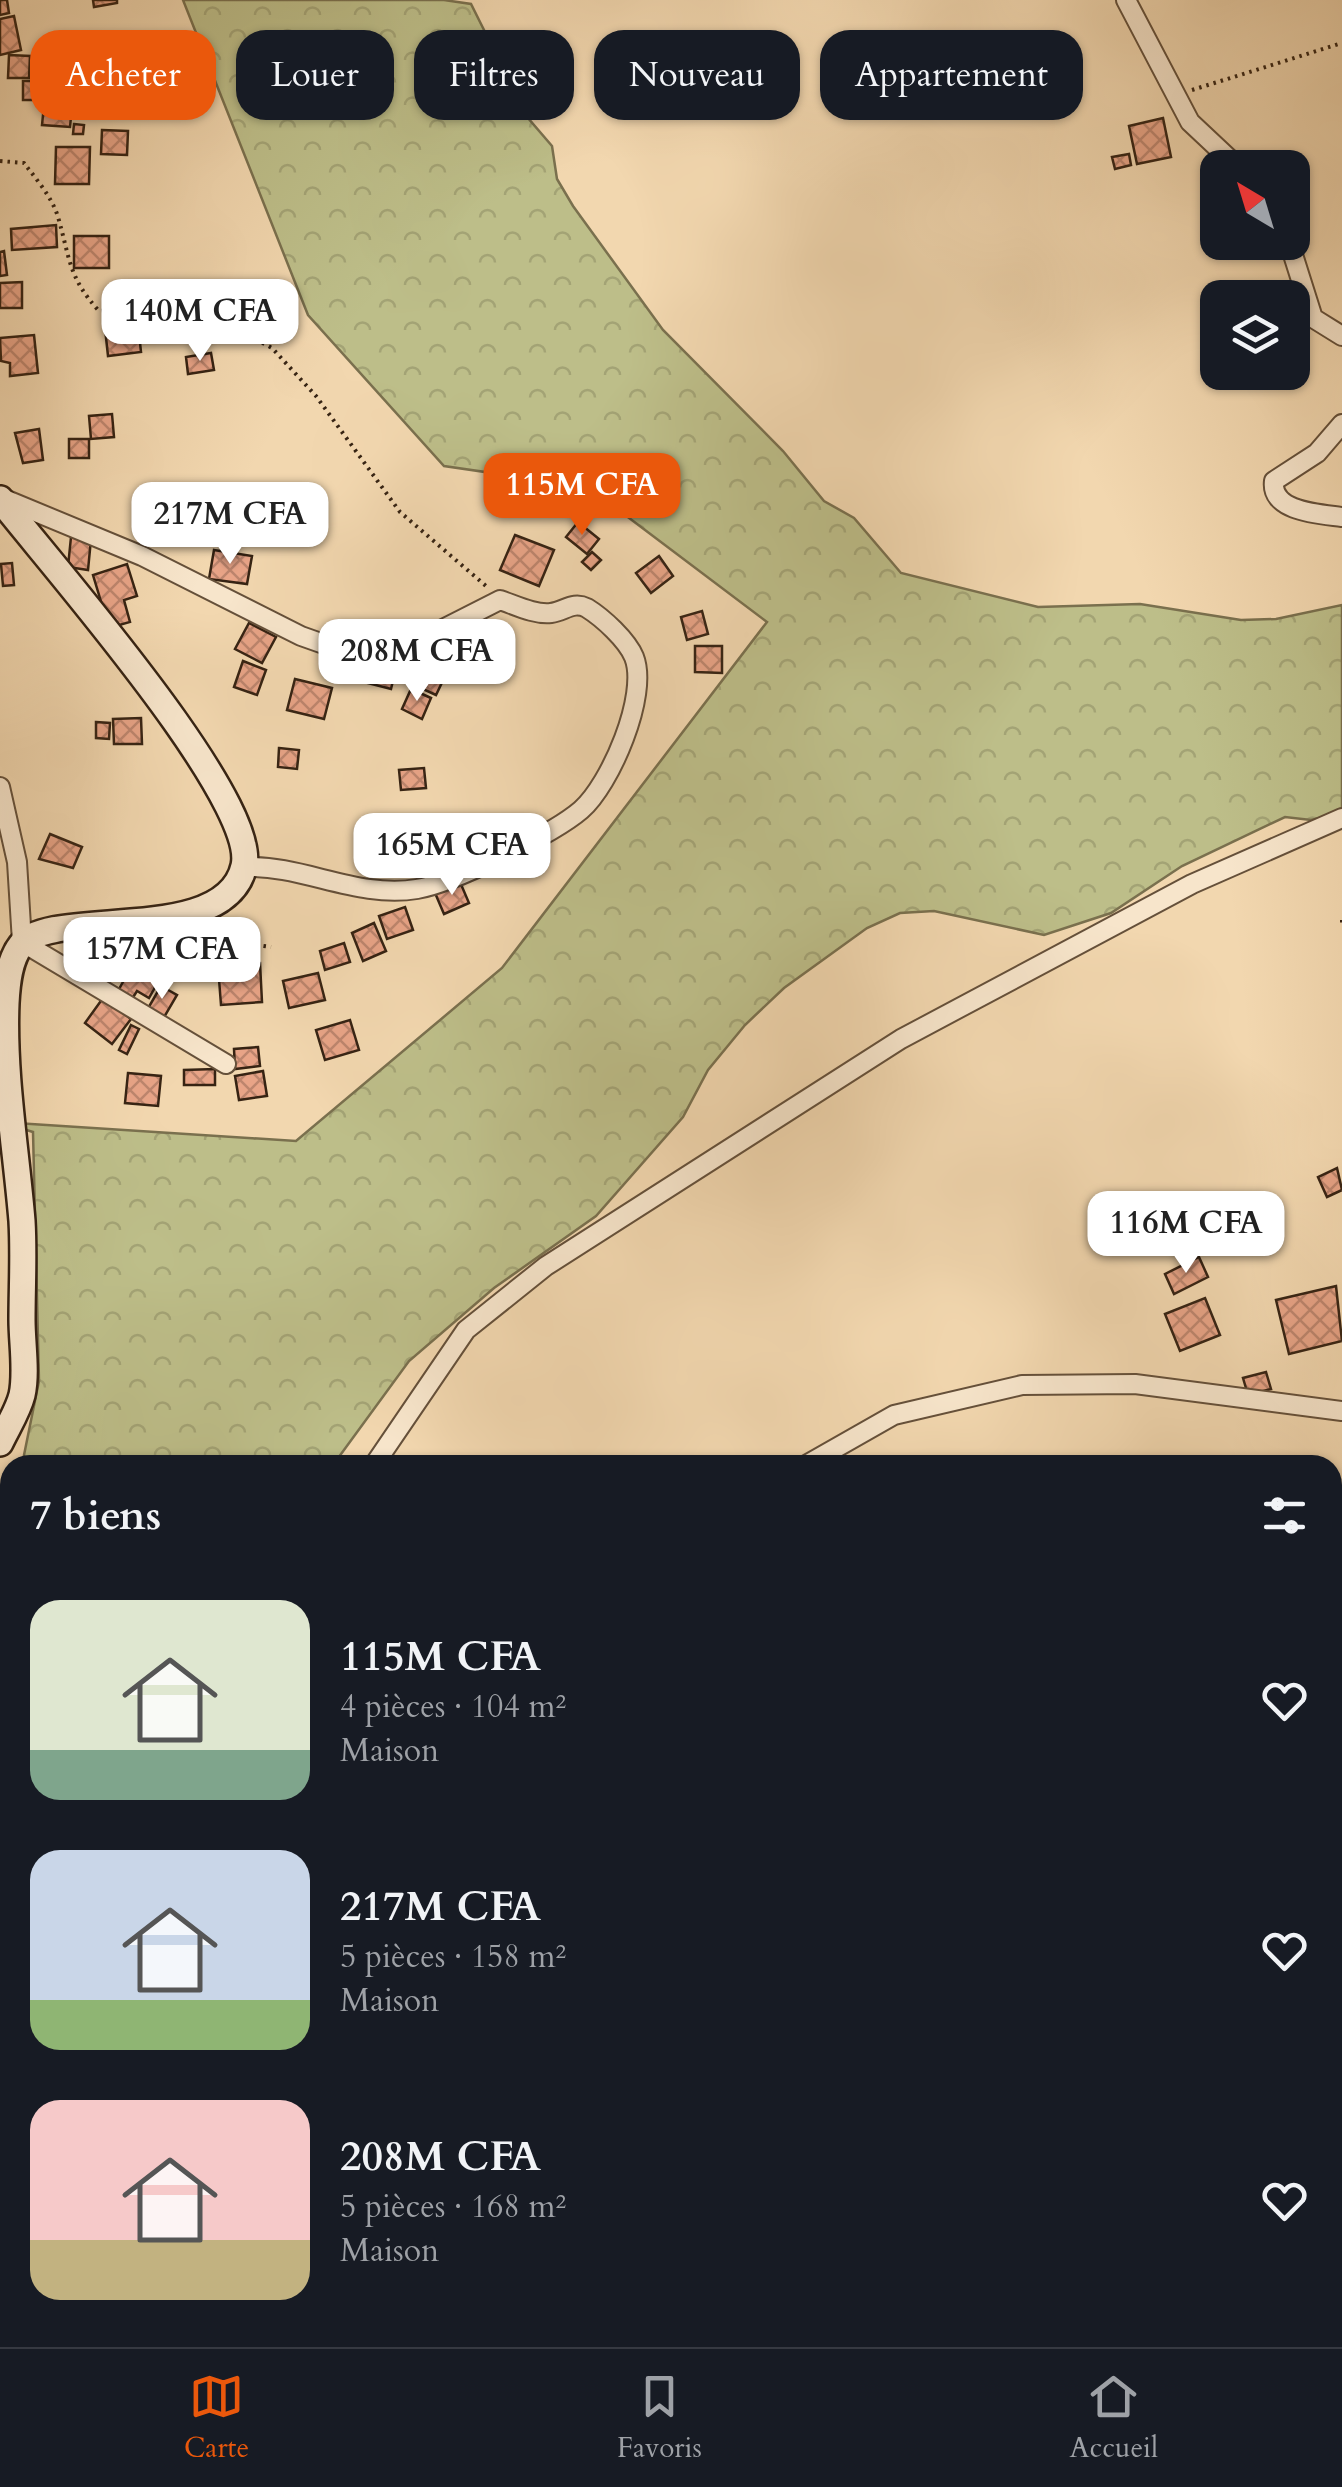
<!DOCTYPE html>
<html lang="fr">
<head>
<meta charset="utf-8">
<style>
	body { margin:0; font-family:Cardo,serif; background:#20242c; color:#f1f3f6; height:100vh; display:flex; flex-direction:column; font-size:38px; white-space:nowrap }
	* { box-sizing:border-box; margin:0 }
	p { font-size:32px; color:#9ea1a6 }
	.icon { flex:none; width:55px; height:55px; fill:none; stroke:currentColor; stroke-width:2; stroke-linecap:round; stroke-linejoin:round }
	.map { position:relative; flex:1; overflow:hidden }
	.side { position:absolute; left:0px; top:1455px; width:1342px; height:892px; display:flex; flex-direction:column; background:#171b24; border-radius:30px 30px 0 0; box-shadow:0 2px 8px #0004 }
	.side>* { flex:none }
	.top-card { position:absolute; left:30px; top:30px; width:1282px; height:90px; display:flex; gap:20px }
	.needle { width:65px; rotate:322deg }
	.buttons { position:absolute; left:1200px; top:150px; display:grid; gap:20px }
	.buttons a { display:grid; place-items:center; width:110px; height:110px; border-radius:20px; background:#171b24; box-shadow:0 2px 8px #0004; font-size:50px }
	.price { position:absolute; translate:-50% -85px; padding:0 22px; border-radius:20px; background:#fff; color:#222; font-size:32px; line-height:65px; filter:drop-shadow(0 2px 5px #0008) }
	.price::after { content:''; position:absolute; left:50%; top:60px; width:30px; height:22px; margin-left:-15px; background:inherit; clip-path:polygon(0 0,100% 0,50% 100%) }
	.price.selected { background:#ea580c; color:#fff }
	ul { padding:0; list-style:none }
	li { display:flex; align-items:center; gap:30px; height:250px; padding:0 30px }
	li span { display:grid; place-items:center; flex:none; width:280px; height:200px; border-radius:30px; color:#555 }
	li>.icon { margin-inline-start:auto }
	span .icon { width:120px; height:120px; fill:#fffc; stroke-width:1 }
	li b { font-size:42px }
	h2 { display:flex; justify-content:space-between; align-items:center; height:120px; padding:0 30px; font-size:42px }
	.chip { padding:0 35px; border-radius:30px; background:#171b24; box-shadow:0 2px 8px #0004; font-size:35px; line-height:90px }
	.chip.selected { background:#ea580c; color:#fff }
	.dock { display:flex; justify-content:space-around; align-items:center; height:140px; border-top:2px solid #363941; background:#171b24; font-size:28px; color:#9ea1a6 }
	.dock a { display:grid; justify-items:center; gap:5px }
	.dock .selected { color:#ea580c }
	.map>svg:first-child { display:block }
	.forest { fill:url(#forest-crowns); stroke:#7a704e; stroke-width:2.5 }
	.building { fill:url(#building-cross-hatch); stroke:#362313; stroke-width:2.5 }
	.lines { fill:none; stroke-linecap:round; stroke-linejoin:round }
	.street-casing { stroke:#65503a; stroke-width:22 }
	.secondary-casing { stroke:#362313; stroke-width:30 }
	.path { stroke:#362313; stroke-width:4; stroke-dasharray:2.5 5; stroke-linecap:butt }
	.street { stroke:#f7e5cb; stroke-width:18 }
	.secondary { stroke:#f7e5cb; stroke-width:25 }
</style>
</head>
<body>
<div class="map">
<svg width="1342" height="2347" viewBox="0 0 1342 2347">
	<defs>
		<pattern id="forest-crowns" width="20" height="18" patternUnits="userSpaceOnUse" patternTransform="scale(2.5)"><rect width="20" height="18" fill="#bdbe89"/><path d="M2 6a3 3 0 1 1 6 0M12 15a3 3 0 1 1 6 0" fill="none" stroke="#a3a375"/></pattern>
		<pattern id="building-cross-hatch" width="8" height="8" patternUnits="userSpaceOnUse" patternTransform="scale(2.5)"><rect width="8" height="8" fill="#e8a487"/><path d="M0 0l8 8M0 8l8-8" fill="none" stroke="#bd856d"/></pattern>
	</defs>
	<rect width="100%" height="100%" fill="#f2d7af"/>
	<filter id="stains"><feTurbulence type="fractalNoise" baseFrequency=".002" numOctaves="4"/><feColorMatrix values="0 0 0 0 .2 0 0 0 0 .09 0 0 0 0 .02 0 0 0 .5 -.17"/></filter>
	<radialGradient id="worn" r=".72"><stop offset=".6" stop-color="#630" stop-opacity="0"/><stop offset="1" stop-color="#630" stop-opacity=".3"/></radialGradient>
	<g class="forest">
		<polygon points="183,0 444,0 471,4 486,34 485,68 552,146 557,179 573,206 663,330 783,451 824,501 854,518 901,573 1038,607 1140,604 1241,620 1276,619 1342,605 1342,813 1311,820 1285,817 1182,866 1111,913 1044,935 934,911 900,913 867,928 784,988 745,1025 708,1070 683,1117 596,1216 494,1288 409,1361 333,1465 22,1465 39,1381 33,1132 0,1122 296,1141 502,968 767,622 588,487 444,466 308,315"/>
		<polygon points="0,1784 10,1805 10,2191 0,2196"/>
		<polygon points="389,2338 637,2338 647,2347 395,2347"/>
	</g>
	<g class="building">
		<polygon points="0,0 7,0 9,13 0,15"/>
		<polygon points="93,0 117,0 117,3 94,7"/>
		<polygon points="14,16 21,50 0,55 0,19"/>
		<polygon points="991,35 1017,37 1014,65 988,62"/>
		<polygon points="1033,47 1058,54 1052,76 1027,70"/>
		<polygon points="9,55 30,56 29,78 8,78"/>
		<polygon points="23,81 41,81 40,100 23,100"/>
		<polygon points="44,105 72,107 70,127 42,125"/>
		<polygon points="1163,118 1171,157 1137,164 1129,126"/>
		<polygon points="74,124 84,125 83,134 73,134"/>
		<polygon points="102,130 128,131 127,155 101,154"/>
		<polygon points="56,147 90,147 89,184 55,184"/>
		<polygon points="1129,154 1131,165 1115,169 1112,157"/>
		<polygon points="56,225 57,247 12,250 11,229"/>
		<rect x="74" y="236" width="35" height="32"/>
		<polygon points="4,251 7,275 0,276 0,252"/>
		<polygon points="22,282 22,308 0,308 0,283"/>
		<polygon points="137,315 141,352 108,356 104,319"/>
		<polygon points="34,335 38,373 10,376 10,363 1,361 0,338"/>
		<polygon points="211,353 214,370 188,374 186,357"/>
		<polygon points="112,414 114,437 91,439 89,416"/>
		<polygon points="39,429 43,460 23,463 15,433"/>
		<rect x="69" y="439" width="20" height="19"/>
		<polygon points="578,522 599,539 587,554 566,537"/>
		<polygon points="515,535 554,550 539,586 500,570"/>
		<polygon points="71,537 91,539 88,570 68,567"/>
		<polygon points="214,550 252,556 247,584 209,579"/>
		<polygon points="592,552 601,560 591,570 582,562"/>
		<polygon points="659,556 673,576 651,593 636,573"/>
		<polygon points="12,563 14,585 3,586 1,564"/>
		<polygon points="127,564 137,596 124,600 130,622 109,628 93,575"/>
		<polygon points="702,611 708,634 687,640 681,617"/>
		<polygon points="249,623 276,637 262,663 235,649"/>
		<polygon points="695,646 722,646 722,673 695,672"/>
		<polygon points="374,659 397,664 391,689 368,683"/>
		<polygon points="243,661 266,670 257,695 234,687"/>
		<polygon points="424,664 446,674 436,695 414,685"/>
		<polygon points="295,679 332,688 324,719 287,710"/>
		<polygon points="411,689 431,698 422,719 402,709"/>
		<polygon points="141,718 142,744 114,744 113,719"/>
		<polygon points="96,722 110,723 109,739 96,738"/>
		<polygon points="279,748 299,750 297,769 278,767"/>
		<polygon points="424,768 426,788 401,790 399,770"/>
		<polygon points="50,834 82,847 73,868 39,859"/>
		<polygon points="460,882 469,903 444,914 435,893"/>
		<polygon points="405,907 413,930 387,939 379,916"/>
		<polygon points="374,923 386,951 363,961 352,933"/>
		<polygon points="145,942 172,957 149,998 137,991 132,999 118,991"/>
		<polygon points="344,943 350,962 325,970 320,951"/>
		<polygon points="260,963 262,1002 221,1005 218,966"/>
		<polygon points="318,973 325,1000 289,1008 283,981"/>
		<polygon points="161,986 177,995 163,1019 147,1010"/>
		<polygon points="103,998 131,1019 112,1044 85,1023"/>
		<polygon points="350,1020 359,1050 325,1060 316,1030"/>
		<polygon points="131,1025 139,1029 127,1054 119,1050"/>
		<polygon points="258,1047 260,1066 235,1069 234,1049"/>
		<polygon points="215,1069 215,1085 184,1085 184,1070"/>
		<polygon points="263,1071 267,1096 239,1100 235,1076"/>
		<polygon points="128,1073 161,1076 158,1106 125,1103"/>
		<polygon points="1337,1168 1342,1190 1327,1197 1318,1177"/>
		<polygon points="1199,1257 1208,1277 1174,1294 1165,1274"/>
		<polygon points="1336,1286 1342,1341 1289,1354 1276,1300"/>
		<polygon points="1205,1298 1220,1335 1180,1351 1165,1314"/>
		<polygon points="1266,1372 1271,1389 1248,1395 1243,1378"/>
		<polygon points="1332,1501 1334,1512 1341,1511 1342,1546 1332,1547"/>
		<rect x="1332" y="1558" width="10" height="18"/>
		<polygon points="24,2338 60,2340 59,2347 23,2347"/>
	</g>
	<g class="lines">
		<g class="street-casing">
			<g id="street">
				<polyline points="1126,0 1190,122 1239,168"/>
				<polyline points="1289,242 1313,318 1342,336"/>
				<path d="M1342,424L1317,453L1274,481C1270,512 1320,514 1342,517"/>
				<path d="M2,498L142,556L301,636L352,654L374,652L404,639L435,633L500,600C515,605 535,615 551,613C565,611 573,601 587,608C603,618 627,640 634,657C649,695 610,785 581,810C553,834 453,883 417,889C358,899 303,865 245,867"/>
				<polyline points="0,787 17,862 22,942 226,1064"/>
				<polyline points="374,1465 466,1330 546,1266 901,1039 1192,884 1342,818"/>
				<polyline points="806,1465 894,1415 1022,1385 1135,1384 1342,1411"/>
			</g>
		</g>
		<g class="secondary-casing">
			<g id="secondary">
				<path d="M0,499C47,560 259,799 244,866C226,948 51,906 21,945C9,960 7,984 6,1003C3,1075 16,1149 22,1221C24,1254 22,1287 22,1320C22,1343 27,1373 22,1395C18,1411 7,1428 0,1443"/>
				<polyline points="0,1733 10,1754"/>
				<polyline points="205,2338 207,2347"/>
			</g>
		</g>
		<g class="path">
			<polyline points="1192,90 1342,43"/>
			<path d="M0,161L24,163C36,179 52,197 58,217C70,258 68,277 99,311L148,305L164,319L202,337L246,334L272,348L316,396L400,512L486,586"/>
			<polyline points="1342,920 1342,924"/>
			<polyline points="215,927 250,944 271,947"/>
			<polyline points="1332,1629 1342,1617"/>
		</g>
		<use href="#street" class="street"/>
		<use href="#secondary" class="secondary"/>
	</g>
	<rect width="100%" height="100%" filter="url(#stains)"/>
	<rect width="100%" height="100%" fill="url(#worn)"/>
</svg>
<div class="buttons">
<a><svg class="needle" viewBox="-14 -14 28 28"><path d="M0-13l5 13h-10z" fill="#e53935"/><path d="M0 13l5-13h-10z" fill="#9ea1a6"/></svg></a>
<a><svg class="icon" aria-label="layers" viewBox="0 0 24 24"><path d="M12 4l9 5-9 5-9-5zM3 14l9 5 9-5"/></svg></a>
</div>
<b class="price" style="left:200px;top:364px">140M CFA</b>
<b class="price selected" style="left:582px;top:538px">115M CFA</b>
<b class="price" style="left:230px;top:567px">217M CFA</b>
<b class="price" style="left:417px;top:704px">208M CFA</b>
<b class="price" style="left:452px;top:898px">165M CFA</b>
<b class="price" style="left:162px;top:1002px">157M CFA</b>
<b class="price" style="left:1186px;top:1276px">116M CFA</b>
<div class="top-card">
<a class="chip selected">Acheter</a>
<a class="chip">Louer</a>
<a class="chip">Filtres</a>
<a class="chip">Nouveau</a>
<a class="chip">Appartement</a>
</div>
<section class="side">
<h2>7 biens<svg class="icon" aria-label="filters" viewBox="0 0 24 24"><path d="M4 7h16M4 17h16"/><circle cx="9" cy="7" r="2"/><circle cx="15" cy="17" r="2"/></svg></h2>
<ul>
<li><span style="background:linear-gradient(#dfe7d0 75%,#7fa58c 0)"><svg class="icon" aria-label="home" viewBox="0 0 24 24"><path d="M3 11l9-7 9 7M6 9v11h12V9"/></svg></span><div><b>115M CFA</b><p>4 pièces · 104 m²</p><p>Maison</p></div><svg class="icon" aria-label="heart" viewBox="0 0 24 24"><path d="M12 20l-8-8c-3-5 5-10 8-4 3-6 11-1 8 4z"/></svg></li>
<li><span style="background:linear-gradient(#c9d6e8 75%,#8fb573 0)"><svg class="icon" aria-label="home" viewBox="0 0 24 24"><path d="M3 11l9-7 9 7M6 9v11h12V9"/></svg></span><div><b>217M CFA</b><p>5 pièces · 158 m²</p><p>Maison</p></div><svg class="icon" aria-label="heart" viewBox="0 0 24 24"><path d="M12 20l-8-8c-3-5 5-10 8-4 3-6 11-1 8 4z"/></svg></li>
<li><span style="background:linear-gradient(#f6c9c9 70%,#c2b280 0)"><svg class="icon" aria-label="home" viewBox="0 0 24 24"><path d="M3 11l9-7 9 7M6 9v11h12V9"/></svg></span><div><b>208M CFA</b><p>5 pièces · 168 m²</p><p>Maison</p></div><svg class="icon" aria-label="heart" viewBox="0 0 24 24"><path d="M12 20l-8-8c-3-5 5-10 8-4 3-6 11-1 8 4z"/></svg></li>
</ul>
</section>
</div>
<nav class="dock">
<a class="selected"><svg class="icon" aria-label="map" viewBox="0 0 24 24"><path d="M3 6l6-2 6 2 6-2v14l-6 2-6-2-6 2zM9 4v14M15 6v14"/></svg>Carte</a>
<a><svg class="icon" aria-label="saved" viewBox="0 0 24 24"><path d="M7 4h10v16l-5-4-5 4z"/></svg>Favoris</a>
<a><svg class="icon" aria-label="home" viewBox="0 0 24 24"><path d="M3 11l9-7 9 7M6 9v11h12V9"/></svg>Accueil</a>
</nav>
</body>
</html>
